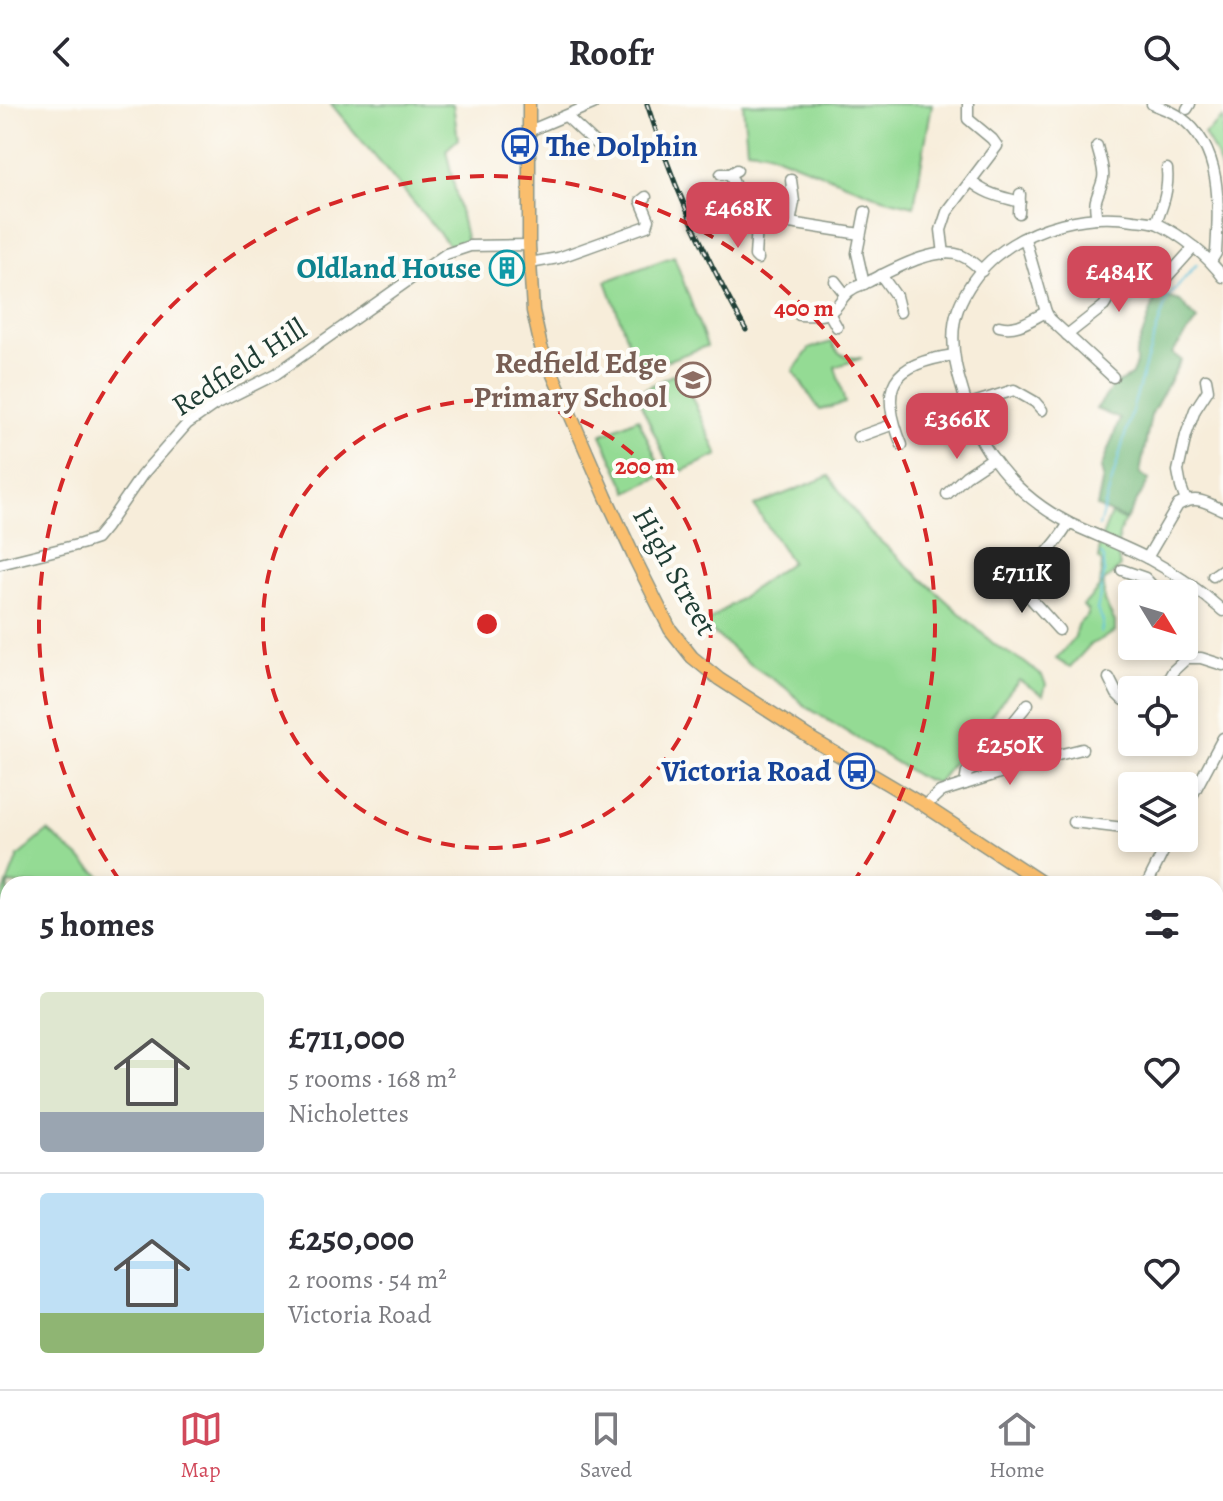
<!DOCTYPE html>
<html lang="en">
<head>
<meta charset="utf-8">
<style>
	body { margin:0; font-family:Alegreya,serif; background:#f7f7f7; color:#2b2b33; height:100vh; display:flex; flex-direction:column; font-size:30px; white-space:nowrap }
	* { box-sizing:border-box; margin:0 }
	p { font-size:26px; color:#7c7c81 }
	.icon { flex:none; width:44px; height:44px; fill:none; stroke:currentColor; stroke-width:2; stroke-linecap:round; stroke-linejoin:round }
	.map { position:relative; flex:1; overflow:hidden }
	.drawer { position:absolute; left:0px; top:772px; width:1224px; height:514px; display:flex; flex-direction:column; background:#fff; border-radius:24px 24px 0 0; box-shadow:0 4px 12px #0003 }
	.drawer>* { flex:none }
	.needle { width:52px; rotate:128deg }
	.tools { position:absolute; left:1118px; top:476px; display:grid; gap:16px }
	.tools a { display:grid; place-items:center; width:80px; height:80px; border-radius:8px; background:#fff; box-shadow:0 4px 12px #0003; font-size:40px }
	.price { position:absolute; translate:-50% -68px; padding:0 18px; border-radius:16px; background:#d1495b; color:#fff; font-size:26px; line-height:52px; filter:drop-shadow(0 2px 4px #0008) }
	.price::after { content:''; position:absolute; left:50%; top:48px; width:24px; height:18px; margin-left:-12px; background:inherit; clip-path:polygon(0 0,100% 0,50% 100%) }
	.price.selected { background:#222; color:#fff }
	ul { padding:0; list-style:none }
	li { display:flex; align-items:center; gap:24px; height:200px; padding:0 40px }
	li+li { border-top:2px solid #e1e1e2 }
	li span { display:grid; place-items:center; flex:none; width:224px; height:160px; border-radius:8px; color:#555 }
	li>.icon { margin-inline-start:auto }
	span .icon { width:96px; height:96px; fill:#fffc; stroke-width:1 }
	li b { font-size:34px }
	h2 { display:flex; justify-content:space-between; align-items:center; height:96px; padding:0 40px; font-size:34px }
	header { display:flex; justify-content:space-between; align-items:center; height:104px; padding:0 40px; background:#fff; font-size:36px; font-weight:600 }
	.tab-bar { display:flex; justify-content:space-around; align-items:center; height:112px; border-top:2px solid #e1e1e2; background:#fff; font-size:22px; color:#7c7c81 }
	.tab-bar a { display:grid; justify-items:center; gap:4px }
	.tab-bar .selected { color:#d1495b }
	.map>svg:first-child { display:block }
	.green { fill:#94db94; stroke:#5a8c64; stroke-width:2 }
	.forest { fill:#77bb7e; stroke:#4b7c59; stroke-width:2 }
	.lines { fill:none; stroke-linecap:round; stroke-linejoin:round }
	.stream { stroke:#60c3df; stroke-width:2 }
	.minor-casing { stroke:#8b9587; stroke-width:13 }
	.major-casing { stroke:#8b9587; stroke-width:15 }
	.minor { stroke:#fff; stroke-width:10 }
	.major { stroke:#fabe6d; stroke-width:12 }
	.rail-casing { stroke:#1f3d34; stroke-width:5 }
	.rail { stroke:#fdfcf7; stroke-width:2; stroke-dasharray:6; stroke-linecap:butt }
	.ring { fill:none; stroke:#d62828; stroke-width:4; stroke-dasharray:14 10 }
	.labels { text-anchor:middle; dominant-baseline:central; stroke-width:8; stroke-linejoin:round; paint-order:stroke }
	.transit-label { font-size:30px; font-weight:bold; fill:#164399; stroke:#fdfcf7; text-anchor:start }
	.culture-label { font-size:30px; font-weight:bold; fill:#0d838f; stroke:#fdfcf7; text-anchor:end }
	.education-label { font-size:30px; font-weight:bold; fill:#785e54; stroke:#fdfcf7; text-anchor:end }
	.street-label { font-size:30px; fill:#1f3d34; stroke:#fdfcf7 }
	.centre { fill:#d62828; stroke:#fdfcf7; stroke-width:4 }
	.ring-label { font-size:24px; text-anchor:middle; font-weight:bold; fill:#d62828; stroke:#fdfcf7; stroke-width:8; stroke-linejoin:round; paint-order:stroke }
</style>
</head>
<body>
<header><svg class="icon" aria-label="back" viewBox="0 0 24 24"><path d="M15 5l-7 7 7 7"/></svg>Roofr<svg class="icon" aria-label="search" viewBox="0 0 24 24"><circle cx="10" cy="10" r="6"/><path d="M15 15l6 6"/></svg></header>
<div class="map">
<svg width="1223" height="1285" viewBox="0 0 1223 1285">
	<rect width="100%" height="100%" fill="#fdfcf7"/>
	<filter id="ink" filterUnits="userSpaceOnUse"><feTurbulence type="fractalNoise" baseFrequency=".0125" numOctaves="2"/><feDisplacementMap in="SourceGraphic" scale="16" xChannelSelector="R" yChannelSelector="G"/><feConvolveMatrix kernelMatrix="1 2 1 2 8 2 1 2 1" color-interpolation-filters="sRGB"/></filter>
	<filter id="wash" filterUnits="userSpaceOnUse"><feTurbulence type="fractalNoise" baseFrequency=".006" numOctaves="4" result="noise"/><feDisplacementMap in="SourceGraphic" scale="32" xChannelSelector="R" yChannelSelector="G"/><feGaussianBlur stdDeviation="1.8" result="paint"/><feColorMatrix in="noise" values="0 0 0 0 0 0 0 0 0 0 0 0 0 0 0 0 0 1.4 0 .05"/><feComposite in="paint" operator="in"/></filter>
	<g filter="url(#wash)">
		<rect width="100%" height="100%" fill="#f7edda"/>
		<g class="green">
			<polygon points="331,0 453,0 458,35 446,46 467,138 449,141"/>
			<polygon points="743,0 932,0 914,102 882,94 765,47 747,45"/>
			<path d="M1223,14V80C1223,61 1214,46 1204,30Z"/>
			<polygon points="674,152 707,242 639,267 606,177"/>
			<path d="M832,238C836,252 849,254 862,254L835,263L845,299L820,306L793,267L810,244Z"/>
			<polygon points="680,267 718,351 673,371 636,289"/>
			<polygon points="638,314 664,371 628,388 601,331"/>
			<polygon points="829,372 867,425 995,541 1024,558 1042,572 1046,580 1043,591 1019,576 937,679 921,674 805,602 786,584 747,558 704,520 791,458 754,402"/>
			<path d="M1111,410L1125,417C1116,430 1117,449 1120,464L1104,478V497L1115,518V528L1090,541L1070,563L1056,555L1075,533L1077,521L1088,511V507L1083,502L1100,483L1102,459L1099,455V441Z"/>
			<polygon points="48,727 110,780 8,780 8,1097 0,1099 0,798 18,752"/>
		</g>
		<polygon class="forest" points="1157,190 1180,197 1197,216 1172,249 1181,256 1151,311 1140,369 1149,376 1126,416 1097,403 1103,373 1101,364 1120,315 1096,305 1115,280 1131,272 1136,260 1136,249"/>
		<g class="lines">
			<g class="stream">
				<polyline points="1099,422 1147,255 1167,195 1197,160"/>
				<polyline points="1101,529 1103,517 1097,506 1104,469 1104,454 1101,450"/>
			</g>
		</g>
	</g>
	<g filter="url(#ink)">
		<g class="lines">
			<g class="minor-casing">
				<g id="minor">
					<path d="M1152,0C1161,4 1172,7 1180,13C1223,44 1219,101 1216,149L1211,157"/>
					<polyline points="1187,5 1190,0"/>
					<polyline points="566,12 595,39"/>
					<polyline points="529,27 593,0"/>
					<path d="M1097,42C1099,52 1105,65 1103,75C1099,92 1092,95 1097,114"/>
					<polyline points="721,70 730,70 737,66"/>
					<polyline points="730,70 751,121"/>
					<path d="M971,77C984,90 1003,93 1020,98"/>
					<polyline points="1019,109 1020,90"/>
					<polyline points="790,119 794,98 791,76"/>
					<path d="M1156,119C1163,101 1169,85 1167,65"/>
					<polyline points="757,121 755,152 758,155"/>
					<polyline points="746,122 790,119 860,130"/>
					<polyline points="1025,135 1046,208 1050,215 1113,273"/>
					<polyline points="944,150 941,126 947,108 997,42 992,35 968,15 968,0"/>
					<polyline points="530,159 558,154 647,122 649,116 641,97 646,93"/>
					<polyline points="881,171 896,192 900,208"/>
					<path d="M1223,173C1208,152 1181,131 1158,120C1151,117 1142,117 1134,116C1088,108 1034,122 997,151C980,164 965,186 958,205C948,232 955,263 963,288C970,312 978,335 993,354C1013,382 1041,405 1071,420C1097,432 1124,442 1149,455C1175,469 1201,487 1223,507"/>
					<polyline points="835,177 845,190"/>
					<polyline points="864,180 857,149 865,108"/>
					<polyline points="1158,183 1194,143"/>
					<polyline points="829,209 837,223"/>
					<path d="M799,211C809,211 821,213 830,208C839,203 842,191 851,186C856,182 862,181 868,178C891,167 935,141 962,152C969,155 976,161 982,167"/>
					<path d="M999,222C1017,227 1030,216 1046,208"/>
					<path d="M1067,231L1104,202C1113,190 1106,176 1103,163"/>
					<polyline points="967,301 1014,286 1035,298 1042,306"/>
					<polyline points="858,333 894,320"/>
					<path d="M902,341C878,282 891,260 954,251"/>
					<polyline points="947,390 966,372 993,354"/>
					<polyline points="1186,397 1181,383 1178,367 1186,331 1195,306 1208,286 1206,275"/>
					<path d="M1147,454L1178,401C1197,391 1205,398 1223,406"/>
					<polyline points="0,460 81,440 96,435 106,423 142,371 187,320 214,301 276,270 446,150 470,142 529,141"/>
					<path d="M988,461L997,456L1016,473C1040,459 1055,442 1069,419"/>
					<polyline points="1122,466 1145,474 1160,490"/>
					<polyline points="1213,472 1223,465"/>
					<polyline points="1016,473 1024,487 1059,526"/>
					<polyline points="1171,490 1183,476"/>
					<polyline points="1109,574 1117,590 1123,596 1132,596"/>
					<polyline points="1162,586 1173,567 1187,554 1201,554 1223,561"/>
					<polyline points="965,680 967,668 977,663 1028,600"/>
					<polyline points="925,702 940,688 1050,653 1082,645"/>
					<polyline points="1184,707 1223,634"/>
					<polyline points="1073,718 1132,725"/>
					<polyline points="1147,780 1170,734"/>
					<polyline points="1216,806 1223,809"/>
					<polyline points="1216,961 1223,952"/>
					<polyline points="984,1278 986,1285"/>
				</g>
			</g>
			<g class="major-casing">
				<g id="major">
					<polyline points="529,0 529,141 533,207 541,243 606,393 636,457 670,525 692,553 719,575 815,637 925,702 1044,780"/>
					<polyline points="1216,896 1223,901"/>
				</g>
			</g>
			<use href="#minor" class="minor"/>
			<use href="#major" class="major"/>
			<g class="rail-casing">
				<path id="rail" d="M647,0C672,80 705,153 746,226"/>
			</g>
			<use href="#rail" class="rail"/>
		</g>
	</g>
	<g class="ring">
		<circle cx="487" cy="520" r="224"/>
		<path d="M120 777A448 448 0 1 1 854 777"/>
	</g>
	<defs>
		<g id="bus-ring" transform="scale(1.8)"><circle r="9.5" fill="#fdfcf7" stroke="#1a4fb4" stroke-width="1.5"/><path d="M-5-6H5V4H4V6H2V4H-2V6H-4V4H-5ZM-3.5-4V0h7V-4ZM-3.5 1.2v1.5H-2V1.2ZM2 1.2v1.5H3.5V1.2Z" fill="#1a4fb4"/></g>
		<g id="building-ring" transform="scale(1.8)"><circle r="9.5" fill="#fdfcf7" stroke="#0f9aa8" stroke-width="1.5"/><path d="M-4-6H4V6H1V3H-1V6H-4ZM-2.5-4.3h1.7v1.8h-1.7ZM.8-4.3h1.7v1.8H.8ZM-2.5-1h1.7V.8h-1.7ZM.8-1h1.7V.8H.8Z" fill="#0f9aa8"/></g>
		<g id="school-ring" transform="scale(1.8)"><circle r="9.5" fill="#fdfcf7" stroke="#8d6e63" stroke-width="1.5"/><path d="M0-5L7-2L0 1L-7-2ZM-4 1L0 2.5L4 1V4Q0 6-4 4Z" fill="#8d6e63"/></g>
	</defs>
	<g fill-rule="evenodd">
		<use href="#bus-ring" x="520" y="42"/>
		<use href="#building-ring" x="507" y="164"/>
		<use href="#school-ring" x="693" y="276"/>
		<use href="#bus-ring" x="857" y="667"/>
	</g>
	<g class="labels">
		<g class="transit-label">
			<text x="546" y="42">The Dolphin</text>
			<text x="831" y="667" text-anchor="end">Victoria Road</text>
		</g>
		<g class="culture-label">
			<text x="481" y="164">Oldland House</text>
		</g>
		<g class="education-label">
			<text x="667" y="259">Redfield Edge<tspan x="667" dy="34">Primary School</tspan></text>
		</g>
		<g class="street-label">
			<text transform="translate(239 263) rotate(-33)">Redfield Hill</text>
			<text transform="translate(675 467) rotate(61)">High Street</text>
		</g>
	</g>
	<circle cx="487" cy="520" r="12" class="centre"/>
	<g class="ring-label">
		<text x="804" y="212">400 m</text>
		<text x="645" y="370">200 m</text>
	</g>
</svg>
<div class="tools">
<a><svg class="needle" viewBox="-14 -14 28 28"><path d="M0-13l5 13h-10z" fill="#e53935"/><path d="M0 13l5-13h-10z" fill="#7c7c81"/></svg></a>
<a><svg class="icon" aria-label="locate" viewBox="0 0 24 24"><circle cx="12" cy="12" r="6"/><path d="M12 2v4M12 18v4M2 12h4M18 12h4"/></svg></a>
<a><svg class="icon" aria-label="layers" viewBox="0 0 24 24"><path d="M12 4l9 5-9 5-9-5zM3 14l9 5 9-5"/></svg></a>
</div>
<b class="price" style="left:738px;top:146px">£468K</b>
<b class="price" style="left:1119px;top:210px">£484K</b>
<b class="price" style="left:957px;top:357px">£366K</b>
<b class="price selected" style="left:1022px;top:511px">£711K</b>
<b class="price" style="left:1010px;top:683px">£250K</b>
<section class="drawer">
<h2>5 homes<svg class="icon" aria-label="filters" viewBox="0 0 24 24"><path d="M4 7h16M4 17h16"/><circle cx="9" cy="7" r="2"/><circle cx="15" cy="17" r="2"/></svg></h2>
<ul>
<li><span style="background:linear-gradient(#dfe7d0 75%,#9aa5b1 0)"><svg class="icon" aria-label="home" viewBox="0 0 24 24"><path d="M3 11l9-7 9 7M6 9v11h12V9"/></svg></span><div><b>£711,000</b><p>5 rooms · 168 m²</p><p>Nicholettes</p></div><svg class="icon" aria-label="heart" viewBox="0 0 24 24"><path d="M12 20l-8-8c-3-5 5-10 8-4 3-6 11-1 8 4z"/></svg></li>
<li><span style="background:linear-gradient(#bfe0f5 75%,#8fb573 0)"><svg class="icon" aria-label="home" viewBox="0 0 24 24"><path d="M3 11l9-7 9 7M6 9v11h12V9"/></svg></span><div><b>£250,000</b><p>2 rooms · 54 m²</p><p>Victoria Road</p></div><svg class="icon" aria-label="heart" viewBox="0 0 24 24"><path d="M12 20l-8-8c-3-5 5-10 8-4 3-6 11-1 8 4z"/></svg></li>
</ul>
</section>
</div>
<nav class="tab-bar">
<a class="selected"><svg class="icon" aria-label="map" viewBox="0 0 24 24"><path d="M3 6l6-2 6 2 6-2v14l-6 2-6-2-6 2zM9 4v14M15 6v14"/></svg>Map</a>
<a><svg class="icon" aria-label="saved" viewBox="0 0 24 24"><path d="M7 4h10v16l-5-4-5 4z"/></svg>Saved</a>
<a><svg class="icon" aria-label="home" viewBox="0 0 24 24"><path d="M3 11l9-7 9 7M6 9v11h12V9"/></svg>Home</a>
</nav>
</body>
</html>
